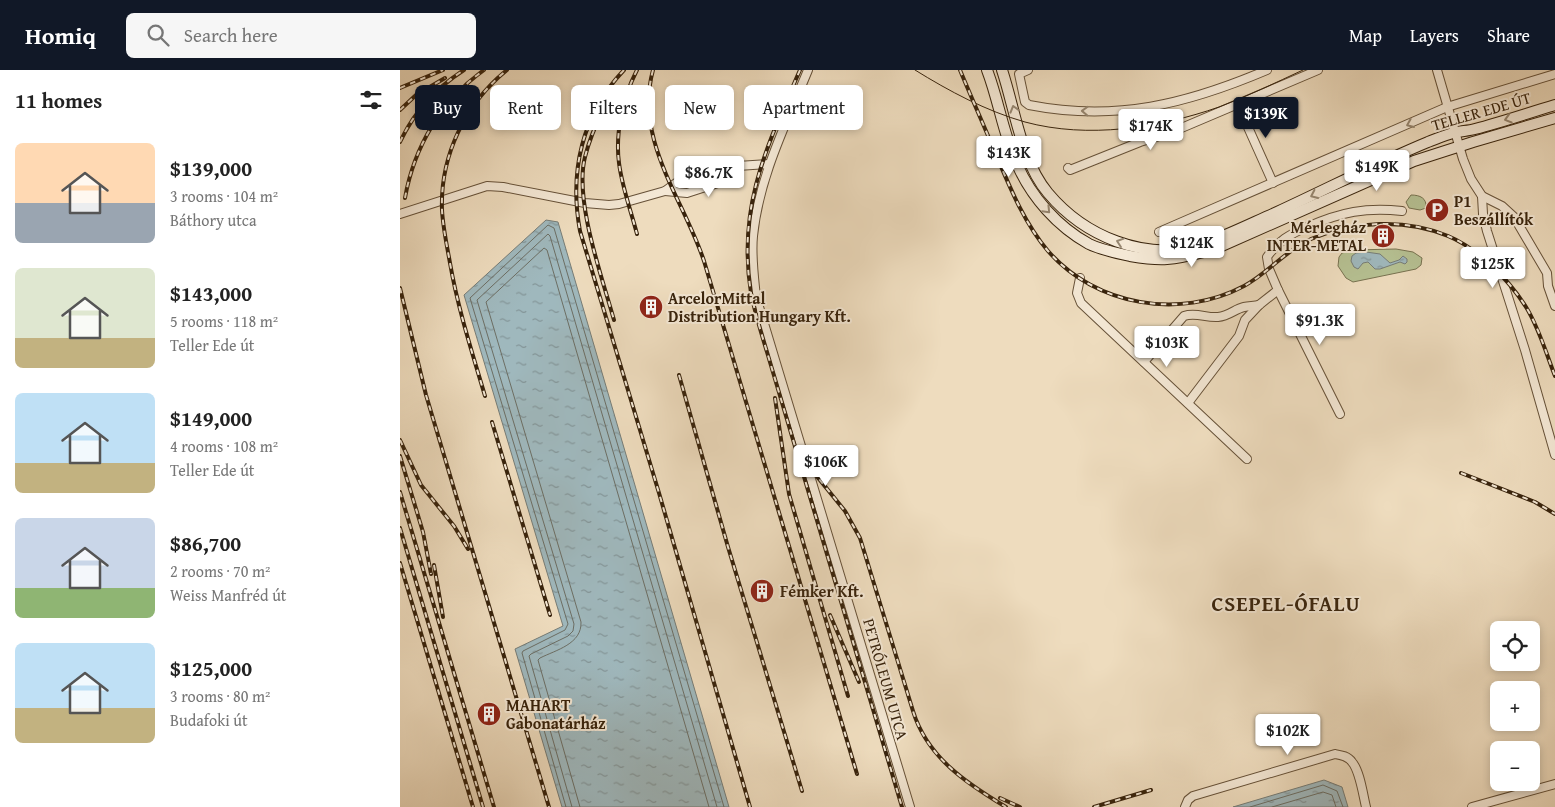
<!DOCTYPE html>
<html lang="en">
<head>
<meta charset="utf-8">
<style>
	body { margin:0; font-family:"Gentium Book Plus",serif; background:#f6f6f6; color:#222; height:100vh; display:flex; flex-direction:column; font-size:19px; white-space:nowrap }
	* { box-sizing:border-box; margin:0 }
	p { font-size:16px; color:#767676 }
	.icon { flex:none; width:28px; height:28px; fill:none; stroke:currentColor; stroke-width:2; stroke-linecap:round; stroke-linejoin:round }
	.map { position:relative; flex:1; overflow:hidden }
	.drawer { display:flex; flex-direction:column; background:#fff; width:400px }
	.drawer>* { flex:none }
	.top-card { position:absolute; left:15px; top:15px; width:475px; height:45px; display:flex; gap:10px }
	.controls { position:absolute; left:1090px; top:551px; display:grid; gap:10px }
	.controls a { display:grid; place-items:center; width:50px; height:50px; border-radius:8px; background:#fff; box-shadow:0 2px 8px #0003; font-size:25px }
	.price { position:absolute; translate:-50% -42px; padding:0 11px; border-radius:5px; background:#fff; color:#222; font-size:16px; line-height:32px; filter:drop-shadow(0 1px 2px #0008) }
	.price::after { content:''; position:absolute; left:50%; top:30px; width:15px; height:11px; margin-left:-8px; background:inherit; clip-path:polygon(0 0,100% 0,50% 100%) }
	.price.selected { background:#111827; color:#fff }
	ul { padding:0; list-style:none }
	li { display:flex; align-items:center; gap:15px; height:125px; padding:0 15px }
	li span { display:grid; place-items:center; flex:none; width:140px; height:100px; border-radius:8px; color:#555 }
	li>.icon { margin-inline-start:auto }
	span .icon { width:60px; height:60px; fill:#fffc; stroke-width:1 }
	li b { font-size:21px }
	h2 { display:flex; justify-content:space-between; align-items:center; height:60px; padding:0 15px; font-size:21px }
	.pill { padding:0 18px; border-radius:8px; background:#fff; box-shadow:0 2px 8px #0003; font-size:18px; line-height:45px }
	.pill.selected { background:#111827; color:#fff }
	header { display:flex; align-items:center; gap:30px; box-sizing:border-box; height:70px; padding:0 25px; background:#111827; color:#fff }
	header strong { font-size:24px }
	nav { display:flex; gap:28px; margin-inline-start:auto; font-size:18px }
	.search { width:350px; height:45px; background:#f6f6f6; display:flex; align-items:center; gap:12px; box-sizing:border-box; padding:0 18px; border-radius:8px; color:#767676; font-size:19px }
	main { display:flex; flex:1; min-height:0 }
	.map>svg:first-child { display:block }
	.green { fill:#b6c193; stroke:#777250 }
	.water { fill:url(#water-ripples); stroke:#767c76 }
	.lines { fill:none; stroke-linecap:round; stroke-linejoin:round }
	.shore { stroke:#6c6e64; stroke-width:1 }
	.street-casing { stroke:#665138; stroke-width:10 }
	.secondary-casing { stroke:#38230c; stroke-width:12 }
	.street { stroke:#f4e8d5; stroke-width:8 }
	.secondary { stroke:#f4e8d5; stroke-width:10 }
	.tram { stroke:#38230c; stroke-width:1 }
	.rail-casing { stroke:#38230c; stroke-width:4 }
	.rail { stroke:#f4e8d5; stroke-width:2; stroke-dasharray:5.5; stroke-linecap:butt }
	.oneway { stroke:#968670 }
	.labels { text-anchor:middle; dominant-baseline:central; stroke-width:4; stroke-linejoin:round; paint-order:stroke }
	.street-label { font-size:16px; fill:#38230c; stroke:#f4e8d5 }
	.poi-label { font-size:16px; font-weight:bold; fill:#38230c; stroke:#f4e8d5; text-anchor:start }
	.district-label { font-size:21px; font-weight:bold; letter-spacing:1px; fill:#38230c; stroke:#f4e8d5 }
</style>
</head>
<body>
<header>
<strong>Homiq</strong>
<div class="search"><svg class="icon" aria-label="search" viewBox="0 0 24 24"><circle cx="10" cy="10" r="6"/><path d="M15 15l6 6"/></svg>Search here</div>
<nav><a>Map</a><a>Layers</a><a>Share</a></nav>
</header>
<main>
<section class="drawer">
<h2>11 homes<svg class="icon" aria-label="filters" viewBox="0 0 24 24"><path d="M4 7h16M4 17h16"/><circle cx="9" cy="7" r="2"/><circle cx="15" cy="17" r="2"/></svg></h2>
<ul>
<li><span style="background:linear-gradient(#ffd9b3 60%,#9aa5b1 0)"><svg class="icon" aria-label="home" viewBox="0 0 24 24"><path d="M3 11l9-7 9 7M6 9v11h12V9"/></svg></span><div><b>$139,000</b><p>3 rooms · 104 m²</p><p>Báthory utca</p></div></li>
<li><span style="background:linear-gradient(#dfe7d0 70%,#c2b280 0)"><svg class="icon" aria-label="home" viewBox="0 0 24 24"><path d="M3 11l9-7 9 7M6 9v11h12V9"/></svg></span><div><b>$143,000</b><p>5 rooms · 118 m²</p><p>Teller Ede út</p></div></li>
<li><span style="background:linear-gradient(#bfe0f5 70%,#c2b280 0)"><svg class="icon" aria-label="home" viewBox="0 0 24 24"><path d="M3 11l9-7 9 7M6 9v11h12V9"/></svg></span><div><b>$149,000</b><p>4 rooms · 108 m²</p><p>Teller Ede út</p></div></li>
<li><span style="background:linear-gradient(#c9d6e8 70%,#8fb573 0)"><svg class="icon" aria-label="home" viewBox="0 0 24 24"><path d="M3 11l9-7 9 7M6 9v11h12V9"/></svg></span><div><b>$86,700</b><p>2 rooms · 70 m²</p><p>Weiss Manfréd út</p></div></li>
<li><span style="background:linear-gradient(#bfe0f5 65%,#c2b280 0)"><svg class="icon" aria-label="home" viewBox="0 0 24 24"><path d="M3 11l9-7 9 7M6 9v11h12V9"/></svg></span><div><b>$125,000</b><p>3 rooms · 80 m²</p><p>Budafoki út</p></div></li>
</ul>
</section>
<div class="map">
<svg width="1155" height="737" viewBox="0 0 1155 737">
	<defs>
		<pattern id="water-ripples" width="26" height="14" patternUnits="userSpaceOnUse" patternTransform="scale(1.25)"><rect width="26" height="14" fill="#9fb8bd"/><path d="M2 4q2-2 4 0t4 0M15 11q2-2 4 0t4 0" fill="none" stroke="#839598"/></pattern>
	</defs>
	<rect width="100%" height="100%" fill="#eedcbe"/>
	<filter id="stains"><feTurbulence type="fractalNoise" baseFrequency=".004" numOctaves="4"/><feColorMatrix values="0 0 0 0 .2 0 0 0 0 .09 0 0 0 0 .02 0 0 0 .5 -.17"/></filter>
	<radialGradient id="worn" r=".72"><stop offset=".6" stop-color="#630" stop-opacity="0"/><stop offset="1" stop-color="#630" stop-opacity=".3"/></radialGradient>
	<g class="green">
		<path d="M1011,125C1020,125 1027,128 1026,138L1020,140L1009,138L1006,132Z"/>
		<polygon points="996,179 1013,182 1022,188 1021,195 1016,199 953,212 946,208 938,196 939,187 942,183 953,180"/>
	</g>
	<g class="water">
		<polygon points="146,150 158,152 329,737 162,737 115,579 163,556 64,225"/>
		<polygon points="966,182 980,184 990,193 999,190 1003,186 1007,189 1007,192 1005,194 1000,192 980,199 975,199 968,192 963,193 958,199 954,197 951,191 952,186 956,183"/>
		<polygon points="924,710 942,717 948,737 833,737"/>
	</g>
	<g class="lines">
		<g class="shore">
			<polyline points="166,737 122,583 123,581 165,560 168,554 70,228 148,155 154,158 324,737"/>
			<polyline points="172,737 129,586 131,584 168,566 173,561 174,554 77,230 148,164 150,166 317,737"/>
			<path d="M180,737L138,590L140,588C156,580 182,574 181,552L86,232L144,178L147,180L309,737"/>
			<polyline points="850,737 923,715 937,721 943,737"/>
			<polyline points="872,737 923,722 932,725 936,737"/>
		</g>
		<g class="street-casing">
			<g id="street">
				<path d="M408,0C386,54 359,107 353,166C351,186 354,207 356,227L510,737"/>
				<path d="M628,0L619,4L625,32L629,35C716,52 787,34 867,0"/>
				<polyline points="1037,0 1063,89 1071,109 1082,126 1083,144 1087,161 1125,280 1155,385"/>
				<polyline points="838,35 873,113"/>
				<polyline points="668,98 670,100 740,72 772,62 918,0"/>
				<polyline points="265,121 287,123 324,111 338,96"/>
				<polyline points="1082,126 1102,136 1114,147 1147,203 1148,216 1155,236"/>
				<polyline points="0,144 87,116 103,117 185,133 209,135 219,134 265,121 287,105 323,94 338,96 369,94"/>
				<polyline points="759,162 1047,37 1155,4"/>
				<polyline points="680,208 677,223 681,233 847,389"/>
				<path d="M744,292L784,246C796,242 806,248 818,247C829,246 835,239 844,237C849,236 854,236 859,235"/>
				<polyline points="788,333 839,266 845,250 859,235 878,220"/>
				<path d="M940,344L878,220L869,199L867,187C878,171 890,164 907,157C941,142 966,137 1002,141"/>
				<path d="M785,737L788,730L793,726L935,684C941,685 948,686 952,692C960,701 963,725 966,737"/>
				<polyline points="1072,737 1155,714"/>
			</g>
		</g>
		<g class="secondary-casing">
			<g id="secondary">
				<path d="M587,0C599,31 603,64 617,94C631,127 658,157 689,174C701,180 717,183 730,186C742,188 755,190 767,189C784,188 799,183 815,179L1014,91L1073,72L1155,48"/>
				<path d="M602,0C615,39 621,91 648,123C684,166 745,192 800,175C826,166 852,153 877,142C927,119 977,93 1028,72C1036,69 1045,65 1053,63C1060,61 1068,61 1075,59C1102,52 1128,43 1155,35"/>
			</g>
		</g>
		<use href="#street" class="street"/>
		<use href="#secondary" class="secondary"/>
		<path class="tram" d="M515,0C549,21 586,41 625,52C688,69 759,58 819,37C848,26 875,13 903,0"/>
		<g class="rail-casing">
			<g id="rail">
				<path d="M224,0C182,44 169,102 180,161L259,423L350,737"/>
				<path d="M237,0C223,27 215,63 219,93C222,117 231,141 237,164"/>
				<path d="M253,0C234,70 283,128 304,191L457,704"/>
				<path d="M400,0C367,76 337,137 351,223C355,243 361,262 367,282L502,737"/>
				<path d="M560,0C572,29 585,58 597,87C611,120 625,154 648,181C696,236 780,250 844,216C868,203 886,180 911,169C954,151 1005,148 1048,166C1079,179 1109,210 1126,237C1139,258 1146,283 1155,306"/>
				<polyline points="0,18 43,0"/>
				<polyline points="0,40 16,25 45,8"/>
				<path d="M203,40C196,54 189,71 185,87C174,130 202,207 214,250"/>
				<path d="M0,72C14,42 36,18 64,0"/>
				<path d="M5,128C14,77 41,31 84,0"/>
				<polyline points="0,218 26,325 149,737"/>
				<polyline points="279,305 328,477 402,721"/>
				<path d="M85,326C72,282 58,239 50,193C47,176 43,158 42,140C40,86 65,34 107,0"/>
				<polyline points="375,328 389,424 448,626"/>
				<polyline points="92,352 150,545"/>
				<polyline points="0,370 21,415 54,456 68,479"/>
				<path d="M401,382L415,404L445,441L460,468L513,641C527,687 566,713 606,737"/>
				<polyline points="0,386 23,462 31,504"/>
				<polyline points="1061,403 1135,432 1155,444"/>
				<polyline points="0,422 94,737"/>
				<polyline points="0,458 83,737"/>
				<polyline points="0,493 73,737"/>
				<polyline points="34,495 43,547"/>
				<polyline points="430,545 459,612"/>
				<polyline points="600,728 620,737"/>
				<polyline points="694,737 751,720"/>
			</g>
		</g>
		<use href="#rail" class="rail"/>
	</g>
	<defs><path id="oneway-chevron" d="M-2-3.5L2.5 0L-2 3.5" fill="none" stroke-width="1.6" stroke-linecap="round" stroke-linejoin="round" transform="scale(1.25)"/></defs>
	<g class="oneway">
		<use href="#oneway-chevron" transform="translate(614 39) rotate(-106)"/>
		<use href="#oneway-chevron" transform="translate(685 41) rotate(-178)"/>
		<use href="#oneway-chevron" transform="translate(1108 49) rotate(163)"/>
		<use href="#oneway-chevron" transform="translate(1010 54) rotate(157)"/>
		<use href="#oneway-chevron" transform="translate(914 125) rotate(155)"/>
		<use href="#oneway-chevron" transform="translate(647 140) rotate(46)"/>
		<use href="#oneway-chevron" transform="translate(720 172) rotate(-161)"/>
	</g>
	<defs>
		<g id="parking-disc" transform="scale(1.25)"><circle r="9.5" fill="#8f2418" stroke="#f4e8d5"/><path d="M-3.5-5.5H1a3.5 3.5 0 0 1 0 7H-1V5.5H-3.5ZM-1-3.4V-.6H.8a1.4 1.4 0 0 0 0-2.8Z" fill="#fff"/></g>
		<g id="building-disc" transform="scale(1.25)"><circle r="9.5" fill="#8f2418" stroke="#f4e8d5"/><path d="M-4-6H4V6H1V3H-1V6H-4ZM-2.5-4.3h1.7v1.8h-1.7ZM.8-4.3h1.7v1.8H.8ZM-2.5-1h1.7V.8h-1.7ZM.8-1h1.7V.8H.8Z" fill="#fff"/></g>
	</defs>
	<g fill-rule="evenodd">
		<use href="#parking-disc" x="1037" y="140"/>
		<use href="#building-disc" x="983" y="166"/>
		<use href="#building-disc" x="251" y="237"/>
		<use href="#building-disc" x="362" y="521"/>
		<use href="#building-disc" x="89" y="644"/>
	</g>
	<g class="labels">
		<g class="street-label">
			<text transform="translate(1081 41) rotate(-16)">TELLER EDE ÚT</text>
			<text transform="translate(486 609) rotate(74)">PETRÓLEUM UTCA</text>
		</g>
		<g class="poi-label">
			<text x="1054" y="131">P1<tspan x="1054" dy="18">Beszállítók</tspan></text>
			<text x="966" y="157" text-anchor="end">Mérlegház<tspan x="966" dy="18">INTER-METAL</tspan></text>
			<text x="268" y="228">ArcelorMittal<tspan x="268" dy="18">Distribution Hungary Kft.</tspan></text>
			<text x="380" y="521">Fémker Kft.</text>
			<text x="106" y="635">MAHART<tspan x="106" dy="18">Gabonatárház</tspan></text>
		</g>
		<g class="district-label">
			<text x="886" y="533">CSEPEL-ÓFALU</text>
		</g>
	</g>
	<rect width="100%" height="100%" filter="url(#stains)"/>
	<rect width="100%" height="100%" fill="url(#worn)"/>
</svg>
<div class="controls">
<a><svg class="icon" aria-label="locate" viewBox="0 0 24 24"><circle cx="12" cy="12" r="6"/><path d="M12 2v4M12 18v4M2 12h4M18 12h4"/></svg></a>
<a>+</a>
<a>−</a>
</div>
<b class="price selected" style="left:866px;top:69px">$139K</b>
<b class="price" style="left:751px;top:81px">$174K</b>
<b class="price" style="left:609px;top:108px">$143K</b>
<b class="price" style="left:977px;top:122px">$149K</b>
<b class="price" style="left:309px;top:128px">$86.7K</b>
<b class="price" style="left:792px;top:198px">$124K</b>
<b class="price" style="left:1093px;top:219px">$125K</b>
<b class="price" style="left:920px;top:276px">$91.3K</b>
<b class="price" style="left:767px;top:298px">$103K</b>
<b class="price" style="left:426px;top:417px">$106K</b>
<b class="price" style="left:888px;top:686px">$102K</b>
<div class="top-card">
<a class="pill selected">Buy</a>
<a class="pill">Rent</a>
<a class="pill">Filters</a>
<a class="pill">New</a>
<a class="pill">Apartment</a>
</div>
</div>
</main>
</body>
</html>
